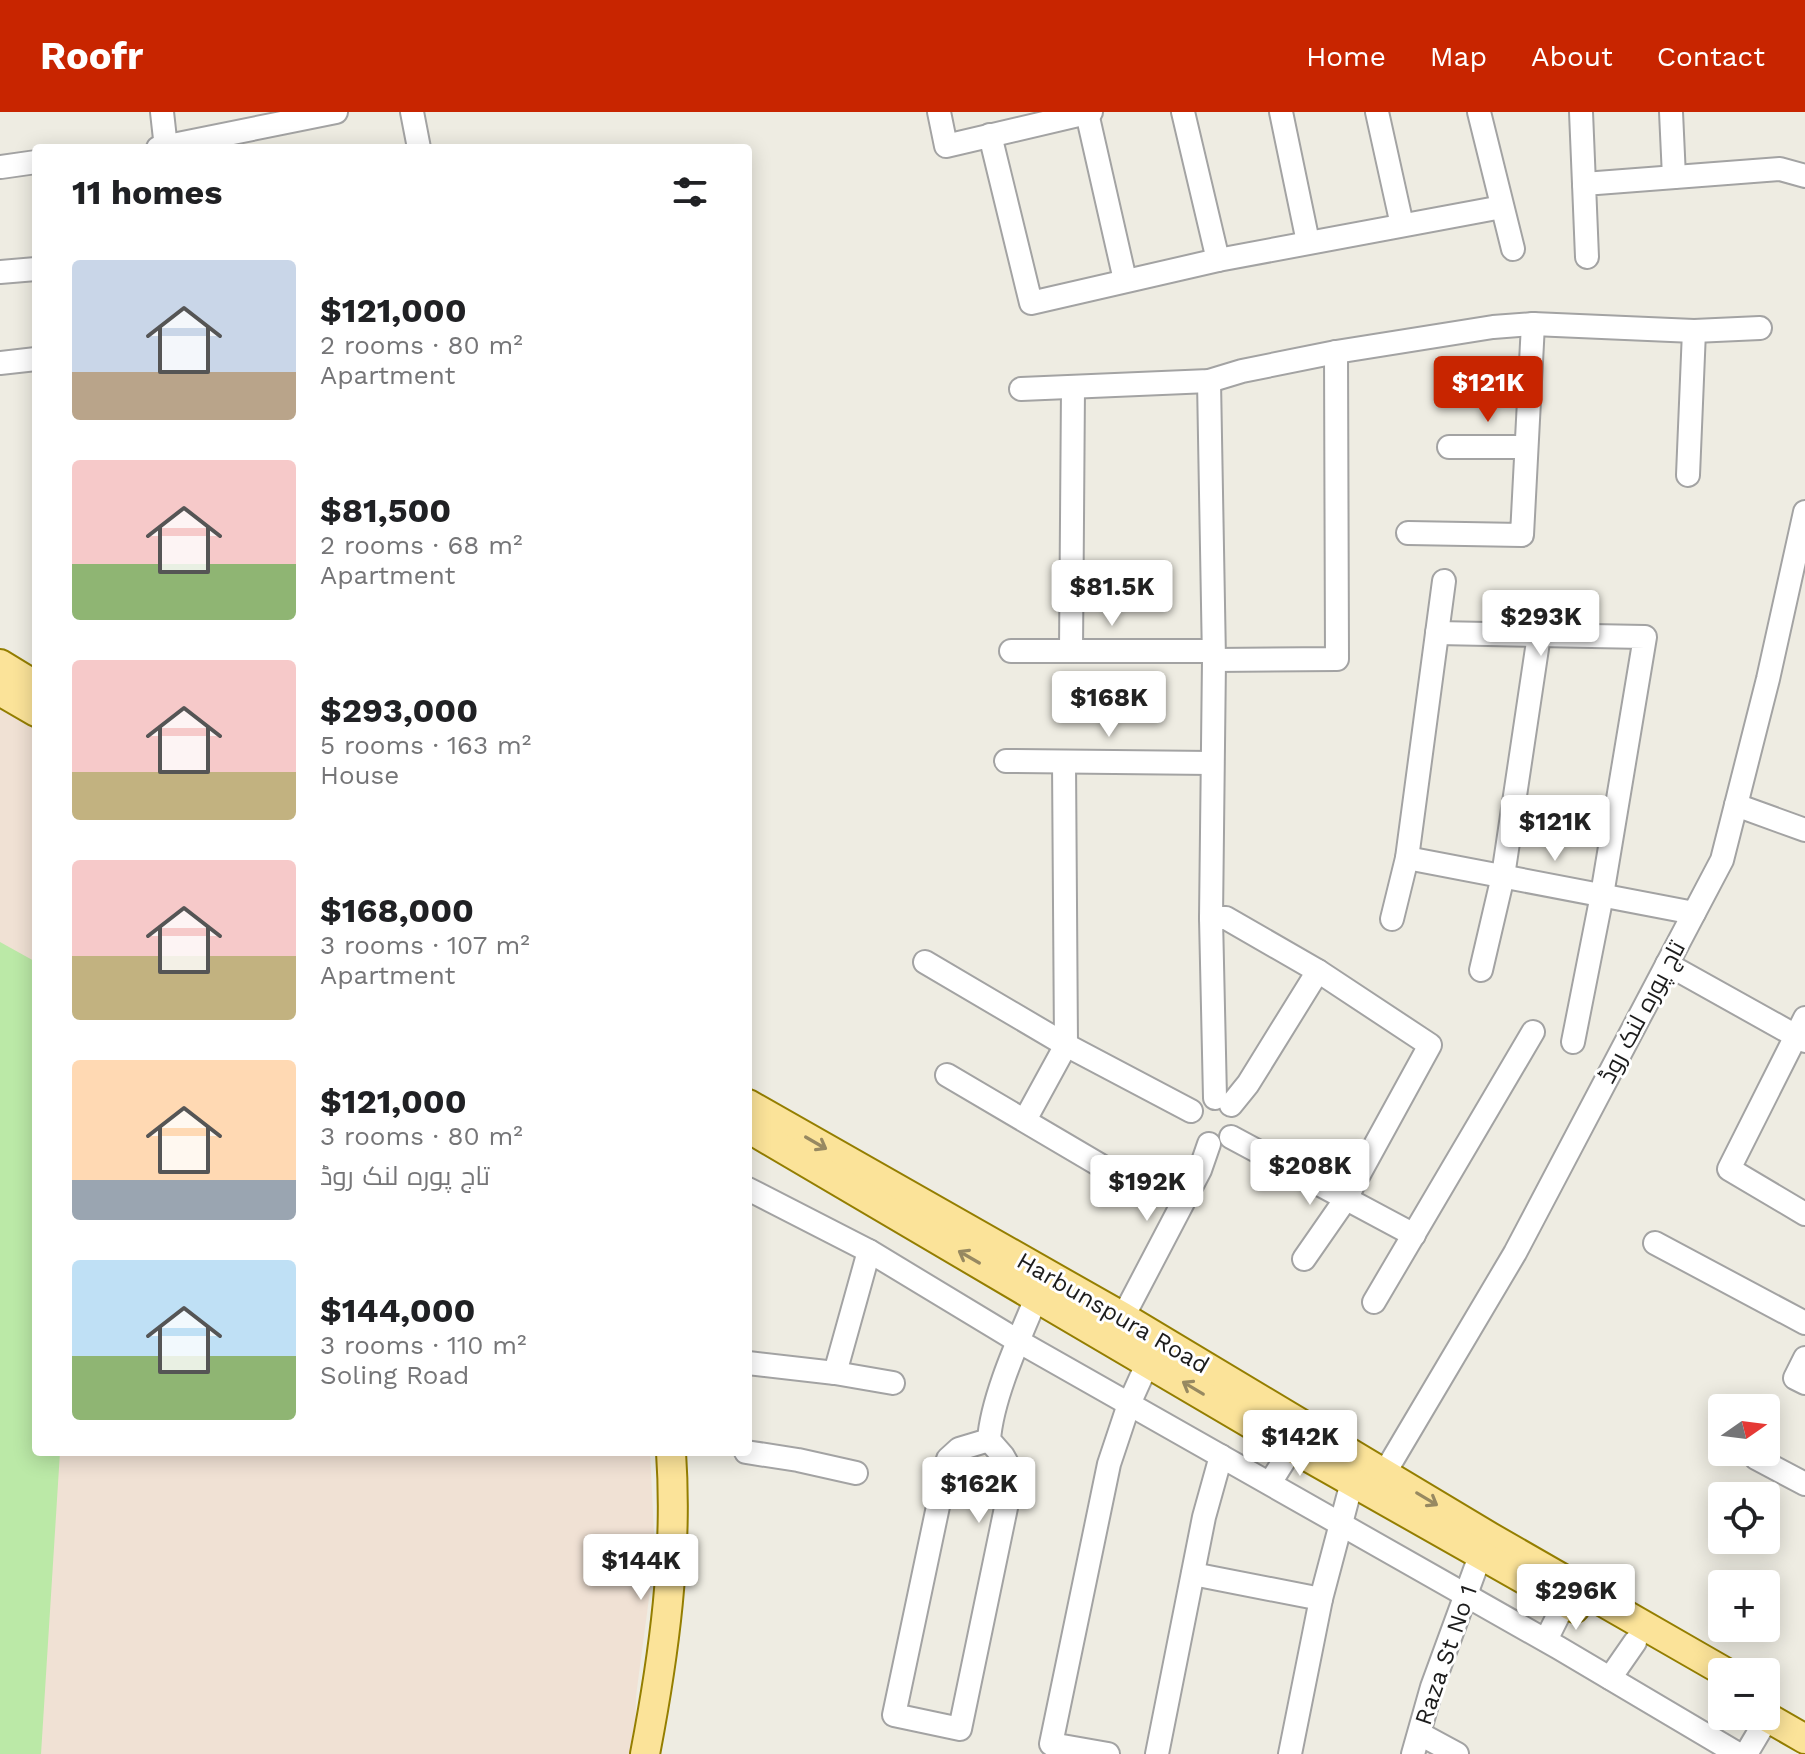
<!DOCTYPE html>
<html lang="en">
<head>
<meta charset="utf-8">
<style>
	body { margin:0; font-family:"Work Sans",Cairo,sans-serif; background:#f6f6f6; color:#202124; height:100vh; display:flex; flex-direction:column; font-size:30px; white-space:nowrap }
	* { box-sizing:border-box; margin:0 }
	p { font-size:26px; color:#757577 }
	.icon { flex:none; width:44px; height:44px; fill:none; stroke:currentColor; stroke-width:2; stroke-linecap:round; stroke-linejoin:round }
	.map { position:relative; flex:1; overflow:hidden }
	.drawer { position:absolute; left:32px; top:32px; width:720px; height:1312px; display:flex; flex-direction:column; background:#fff; border-radius:8px; box-shadow:0 4px 20px #0003 }
	.drawer>* { flex:none }
	.needle { width:52px; rotate:76deg }
	.controls { position:absolute; left:1708px; top:1282px; display:grid; gap:16px }
	.controls a { display:grid; place-items:center; width:72px; height:72px; border-radius:8px; background:#fff; box-shadow:0 4px 20px #0003; font-size:40px }
	.price { position:absolute; translate:-50% -68px; padding:0 18px; border-radius:8px; background:#fff; color:#222; font-size:26px; line-height:52px; filter:drop-shadow(0 2px 4px #0008) }
	.price::after { content:''; position:absolute; left:50%; top:48px; width:24px; height:18px; margin-left:-12px; background:inherit; clip-path:polygon(0 0,100% 0,50% 100%) }
	.price.on { background:#c82500; color:#fff }
	ul { padding:0; list-style:none }
	li { display:flex; align-items:center; gap:24px; height:200px; padding:0 40px }
	li span { display:grid; place-items:center; flex:none; width:224px; height:160px; border-radius:8px; color:#555 }
	li>.icon { margin-inline-start:auto }
	span .icon { width:96px; height:96px; fill:#fffc; stroke-width:1 }
	li b { font-size:34px }
	h2 { display:flex; justify-content:space-between; align-items:center; height:96px; padding:0 40px; font-size:34px }
	header { display:flex; align-items:center; gap:48px; box-sizing:border-box; height:112px; padding:0 40px; background:#c82500; color:#fff }
	header strong { font-size:38px }
	nav { display:flex; gap:44px; margin-inline-start:auto; font-size:28px }
	.map>svg:first-child { display:block }
	.military { fill:#f0e1d4 }
	.grass { fill:#bbe9a7 }
	.lines { fill:none; stroke-linecap:round; stroke-linejoin:round }
	.minor-casing { stroke:#a3a3a3; stroke-width:26 }
	.major-casing { stroke:#947e00; stroke-width:32 }
	.minor { stroke:#fff; stroke-width:22 }
	.major { stroke:#fbe399; stroke-width:28 }
	.oneway { stroke:#978961 }
	.labels { text-anchor:middle; dominant-baseline:central; stroke-width:6; stroke-linejoin:round; paint-order:stroke }
	.street-label { font-size:24px; fill:#1c1c1c; stroke:#fff }
</style>
</head>
<body>
<header>
<strong>Roofr</strong>
<nav><a>Home</a><a>Map</a><a>About</a><a>Contact</a></nav>
</header>
<div class="map">
<svg width="1805" height="1642" viewBox="0 0 1805 1642">
	<rect width="100%" height="100%" fill="#eeece2"/>
	<polygon class="military" points="0,595 36,617 36,1340 650,1340 655,1441 636,1584 635,1642 0,1642"/>
	<polygon class="grass" points="0,830 36,850 36,1340 60,1340 41,1642 0,1642"/>
	<g class="lines">
		<g class="minor-casing">
			<g id="minor">
				<polyline points="162,0 166,36"/>
				<polyline points="412,0 419,36"/>
				<polyline points="939,0 946,34 1091,0"/>
				<polyline points="1183,0 1218,148"/>
				<polyline points="1281,0 1308,130"/>
				<polyline points="1377,0 1402,113"/>
				<polyline points="1479,0 1513,137"/>
				<polyline points="1581,0 1584,72"/>
				<polyline points="1671,0 1674,65"/>
				<polyline points="1087,1 1125,168"/>
				<polyline points="990,23 1031,191 1218,148 1502,95"/>
				<polyline points="158,36 336,0"/>
				<polyline points="1,55 36,50"/>
				<polyline points="1587,145 1584,72 1780,57 1805,64"/>
				<polyline points="0,160 36,157"/>
				<polyline points="0,251 36,247"/>
				<polyline points="1209,269 1214,548 1211,806 1215,986"/>
				<polyline points="1021,277 1209,269 1242,259 1336,240 1493,215 1533,212 1694,219 1760,216"/>
				<polyline points="1449,335 1526,335"/>
				<polyline points="1688,363 1694,219"/>
				<polyline points="1408,421 1522,423 1533,212"/>
				<polyline points="1437,521 1645,525 1602,783 1573,930"/>
				<polyline points="1011,539 1213,539"/>
				<polyline points="1071,539 1073,276"/>
				<polyline points="1214,548 1337,547 1336,240"/>
				<polyline points="1006,649 1212,651"/>
				<polyline points="1736,693 1805,718"/>
				<polyline points="1407,746 1694,801"/>
				<polyline points="1211,806 1226,806 1318,859 1430,933 1345,1088 1304,1147"/>
				<polyline points="1392,807 1407,746 1444,469"/>
				<polyline points="925,850 1066,933 1191,999"/>
				<polyline points="1667,852 1805,929"/>
				<polyline points="1481,858 1503,764 1539,523"/>
				<polyline points="1805,906 1729,1057 1805,1102"/>
				<polyline points="947,963 1132,1072"/>
				<polyline points="1231,993 1248,972 1318,859"/>
				<polyline points="1025,1008 1066,933 1064,650"/>
				<polyline points="1231,1025 1414,1123"/>
				<polyline points="748,1077 869,1139 1018,1229 1559,1536 1738,1642"/>
				<polyline points="1655,1131 1805,1211"/>
				<polyline points="1374,1190 1533,920"/>
				<polyline points="1123,1205 1200,1058 1209,1032"/>
				<polyline points="1805,1246 1795,1266 1805,1271"/>
				<polyline points="748,1251 835,1261 893,1271"/>
				<polyline points="835,1261 869,1139"/>
				<path d="M989,1328L959,1337L948,1347L894,1603L960,1617L1013,1362L1003,1344L989,1328C992,1285 1020,1225 1037,1184"/>
				<polyline points="746,1340 798,1348 856,1361"/>
				<polyline points="1756,1346 1805,1372"/>
				<polyline points="1384,1362 1515,1141 1722,748 1768,567 1805,400"/>
				<polyline points="1270,1371 1292,1336"/>
				<polyline points="1193,1462 1321,1487"/>
				<polyline points="1546,1528 1565,1490"/>
				<polyline points="1610,1566 1635,1530"/>
				<polyline points="1420,1622 1457,1642"/>
				<polyline points="1108,1642 1051,1632 1109,1352 1129,1292 1148,1250"/>
				<polyline points="1157,1642 1204,1405 1221,1344"/>
				<polyline points="1290,1642 1321,1487 1352,1370"/>
				<polyline points="1413,1642 1432,1575 1480,1444"/>
				<polyline points="1746,1642 1768,1605"/>
			</g>
		</g>
		<g class="major-casing">
			<g id="major">
				<polyline points="0,552 36,574"/>
				<polyline points="0,579 36,600"/>
				<polyline points="748,992 1123,1205 1490,1425 1725,1560"/>
				<polyline points="748,1016 1292,1336 1575,1496"/>
				<polyline points="1765,1604 1805,1627"/>
				<path d="M645,1642C664,1543 678,1441 671,1340"/>
			</g>
		</g>
		<use href="#minor" class="minor"/>
		<use href="#major" class="major"/>
	</g>
	<defs><path id="oneway-shaft" d="M-6 0H5M1.5-3L5.5 0L1.5 3" fill="none" stroke-width="1.6" stroke-linecap="round" stroke-linejoin="round" transform="scale(2)"/></defs>
	<g class="oneway">
		<use href="#oneway-shaft" transform="translate(816 1031) rotate(30)"/>
		<use href="#oneway-shaft" transform="translate(969 1145) rotate(-150)"/>
		<use href="#oneway-shaft" transform="translate(1193 1276) rotate(-149)"/>
		<use href="#oneway-shaft" transform="translate(1427 1387) rotate(31)"/>
	</g>
	<g class="labels">
		<g class="street-label">
			<text transform="translate(1642 900) rotate(-62)">تاج پورہ لنک روڈ</text>
			<text transform="translate(1113 1201) rotate(30)">Harbunspura Road</text>
			<text transform="translate(1446 1543) rotate(-71)">Raza St No 1</text>
		</g>
	</g>
</svg>
<div class="controls">
<a><svg class="needle" viewBox="-14 -14 28 28"><path d="M0-13l5 13h-10z" fill="#e53935"/><path d="M0 13l5-13h-10z" fill="#757577"/></svg></a>
<a><svg class="icon" aria-label="locate" viewBox="0 0 24 24"><circle cx="12" cy="12" r="6"/><path d="M12 2v4M12 18v4M2 12h4M18 12h4"/></svg></a>
<a>+</a>
<a>−</a>
</div>
<b class="price on" style="left:1488px;top:312px">$121K</b>
<b class="price" style="left:1112px;top:516px">$81.5K</b>
<b class="price" style="left:1541px;top:546px">$293K</b>
<b class="price" style="left:1109px;top:627px">$168K</b>
<b class="price" style="left:1555px;top:751px">$121K</b>
<b class="price" style="left:1310px;top:1095px">$208K</b>
<b class="price" style="left:1147px;top:1111px">$192K</b>
<b class="price" style="left:1300px;top:1366px">$142K</b>
<b class="price" style="left:979px;top:1413px">$162K</b>
<b class="price" style="left:641px;top:1490px">$144K</b>
<b class="price" style="left:1576px;top:1520px">$296K</b>
<section class="drawer">
<h2>11 homes<svg class="icon" aria-label="filters" viewBox="0 0 24 24"><path d="M4 7h16M4 17h16"/><circle cx="9" cy="7" r="2"/><circle cx="15" cy="17" r="2"/></svg></h2>
<ul>
<li><span style="background:linear-gradient(#c9d6e8 70%,#b9a48a 0)"><svg class="icon" aria-label="home" viewBox="0 0 24 24"><path d="M3 11l9-7 9 7M6 9v11h12V9"/></svg></span><div><b>$121,000</b><p>2 rooms · 80 m²</p><p>Apartment</p></div></li>
<li><span style="background:linear-gradient(#f6c9c9 65%,#8fb573 0)"><svg class="icon" aria-label="home" viewBox="0 0 24 24"><path d="M3 11l9-7 9 7M6 9v11h12V9"/></svg></span><div><b>$81,500</b><p>2 rooms · 68 m²</p><p>Apartment</p></div></li>
<li><span style="background:linear-gradient(#f6c9c9 70%,#c2b280 0)"><svg class="icon" aria-label="home" viewBox="0 0 24 24"><path d="M3 11l9-7 9 7M6 9v11h12V9"/></svg></span><div><b>$293,000</b><p>5 rooms · 163 m²</p><p>House</p></div></li>
<li><span style="background:linear-gradient(#f6c9c9 60%,#c2b280 0)"><svg class="icon" aria-label="home" viewBox="0 0 24 24"><path d="M3 11l9-7 9 7M6 9v11h12V9"/></svg></span><div><b>$168,000</b><p>3 rooms · 107 m²</p><p>Apartment</p></div></li>
<li><span style="background:linear-gradient(#ffd9b3 75%,#9aa5b1 0)"><svg class="icon" aria-label="home" viewBox="0 0 24 24"><path d="M3 11l9-7 9 7M6 9v11h12V9"/></svg></span><div><b>$121,000</b><p>3 rooms · 80 m²</p><p>تاج پورہ لنک روڈ</p></div></li>
<li><span style="background:linear-gradient(#bfe0f5 60%,#8fb573 0)"><svg class="icon" aria-label="home" viewBox="0 0 24 24"><path d="M3 11l9-7 9 7M6 9v11h12V9"/></svg></span><div><b>$144,000</b><p>3 rooms · 110 m²</p><p>Soling Road</p></div></li>
</ul>
</section>
</div>
</body>
</html>
